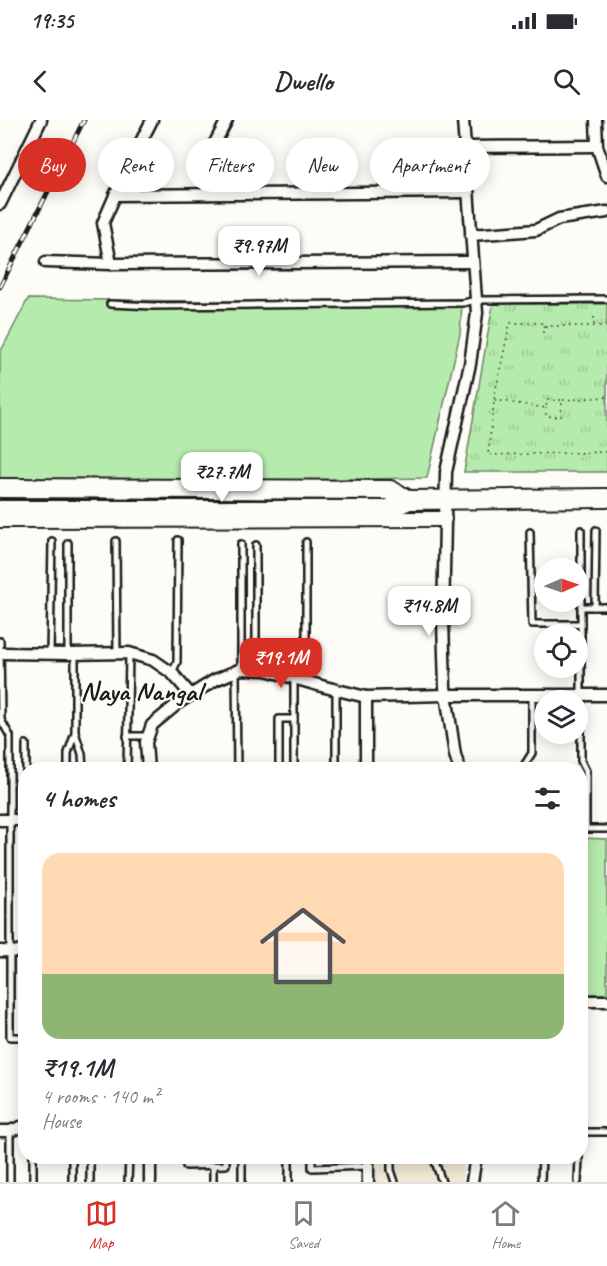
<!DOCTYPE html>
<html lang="en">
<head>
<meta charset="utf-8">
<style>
	body { margin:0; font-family:Caveat,sans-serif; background:#f2f2f3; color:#2b2b33; height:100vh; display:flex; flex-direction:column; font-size:22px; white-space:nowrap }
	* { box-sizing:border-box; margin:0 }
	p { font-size:20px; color:#7c7c81 }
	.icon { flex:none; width:33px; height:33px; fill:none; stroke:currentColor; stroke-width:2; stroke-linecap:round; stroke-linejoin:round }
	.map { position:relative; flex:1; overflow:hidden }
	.sheet { position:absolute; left:18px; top:642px; width:570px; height:402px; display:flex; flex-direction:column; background:#fff; border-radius:24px; box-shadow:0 3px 15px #0003 }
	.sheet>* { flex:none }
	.banner { position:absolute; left:18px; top:18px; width:572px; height:54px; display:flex; gap:12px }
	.needle { width:39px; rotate:88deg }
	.controls { position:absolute; left:534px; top:438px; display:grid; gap:12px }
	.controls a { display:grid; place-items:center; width:54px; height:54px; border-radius:50%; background:#fff; box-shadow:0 3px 15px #0003; font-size:30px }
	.price { position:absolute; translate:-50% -51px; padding:0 14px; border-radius:12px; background:#fff; color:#222; font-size:20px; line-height:39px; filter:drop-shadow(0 2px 3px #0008) }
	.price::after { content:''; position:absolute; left:50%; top:36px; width:18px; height:14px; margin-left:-9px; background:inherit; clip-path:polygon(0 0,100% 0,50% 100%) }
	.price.active { background:#d93025; color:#fff }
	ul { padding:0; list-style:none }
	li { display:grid; align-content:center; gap:12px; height:318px; padding:0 24px }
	li span { display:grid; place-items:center; height:186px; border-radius:18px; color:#555 }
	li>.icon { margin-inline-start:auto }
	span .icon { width:108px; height:108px; fill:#fffc; stroke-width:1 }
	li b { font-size:26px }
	h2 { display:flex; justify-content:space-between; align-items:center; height:72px; padding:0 24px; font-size:26px }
	.pill { padding:0 21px; border-radius:27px; background:#fff; box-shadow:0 3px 15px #0003; font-size:21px; line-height:54px }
	.pill.active { background:#d93025; color:#fff }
	.status { display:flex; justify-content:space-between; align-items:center; height:42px; padding:0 30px; background:#fff; direction:ltr }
	.status svg { height:16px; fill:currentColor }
	header { display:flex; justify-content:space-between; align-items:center; height:78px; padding:0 24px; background:#fff; font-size:27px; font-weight:700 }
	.tabs { display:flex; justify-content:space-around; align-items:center; height:84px; border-top:2px solid #e1e1e2; background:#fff; font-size:16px; color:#7c7c81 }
	.tabs a { display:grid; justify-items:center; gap:3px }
	.tabs .active { color:#d93025 }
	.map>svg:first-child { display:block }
	.built { fill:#f2e9d7 }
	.grass { fill:#b5ebac; stroke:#688464; stroke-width:1.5 }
	.park { fill:url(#park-tufts); stroke:#688464; stroke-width:1.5 }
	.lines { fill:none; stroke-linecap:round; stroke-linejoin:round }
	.lane-casing { stroke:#1c1c1c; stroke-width:10 }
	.street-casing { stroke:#1c1c1c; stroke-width:15 }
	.secondary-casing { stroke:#1c1c1c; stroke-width:18 }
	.highway-casing { stroke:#1c1c1c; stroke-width:22 }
	.path { stroke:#1c1c1c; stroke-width:1.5; stroke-dasharray:1.5 4.5; stroke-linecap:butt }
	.lane { stroke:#fdfcf7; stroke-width:5 }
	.street { stroke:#fdfcf7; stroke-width:10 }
	.secondary { stroke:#fdfcf7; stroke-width:14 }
	.highway { stroke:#fdfcf7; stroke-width:18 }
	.rail-casing { stroke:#1c1c1c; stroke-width:5 }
	.rail { stroke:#fdfcf7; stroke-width:3; stroke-dasharray:9; stroke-linecap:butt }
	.labels { text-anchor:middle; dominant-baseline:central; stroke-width:4.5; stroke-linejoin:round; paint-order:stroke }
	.district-label { font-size:27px; font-weight:bold; fill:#1c1c1c; stroke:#fdfcf7 }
</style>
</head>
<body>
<div class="status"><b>19:35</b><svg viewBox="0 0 49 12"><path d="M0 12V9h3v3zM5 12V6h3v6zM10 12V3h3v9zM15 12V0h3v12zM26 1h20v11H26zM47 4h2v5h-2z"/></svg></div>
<header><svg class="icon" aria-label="back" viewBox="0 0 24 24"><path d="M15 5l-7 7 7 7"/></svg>Dwello<svg class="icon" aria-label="search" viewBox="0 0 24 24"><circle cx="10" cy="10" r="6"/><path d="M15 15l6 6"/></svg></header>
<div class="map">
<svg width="607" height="1062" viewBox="0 0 607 1062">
	<defs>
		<pattern id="park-tufts" width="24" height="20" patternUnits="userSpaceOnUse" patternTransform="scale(1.5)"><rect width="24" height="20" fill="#b5ebac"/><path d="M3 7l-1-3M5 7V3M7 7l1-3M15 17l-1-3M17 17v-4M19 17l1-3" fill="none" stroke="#9bc993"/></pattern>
	</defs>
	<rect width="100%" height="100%" fill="#fdfcf7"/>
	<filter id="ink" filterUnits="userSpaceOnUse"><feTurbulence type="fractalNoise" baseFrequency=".0167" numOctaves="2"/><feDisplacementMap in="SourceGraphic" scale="12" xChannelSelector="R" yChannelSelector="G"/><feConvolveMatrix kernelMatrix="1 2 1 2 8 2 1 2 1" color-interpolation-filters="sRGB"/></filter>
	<g filter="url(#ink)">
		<rect class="built" x="376" y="1037" width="87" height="25"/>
		<g class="grass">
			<polygon points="28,179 462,184 460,214 427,358 0,364 0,233"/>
			<polygon points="581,718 607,719 607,874 581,874"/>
		</g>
		<polygon class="park" points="493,184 607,184 607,352 464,352"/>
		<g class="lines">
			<g class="lane-casing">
				<g id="lane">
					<polyline points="110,184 153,186 463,183 476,180 607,179"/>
					<polyline points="581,410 581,641 586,651 586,709"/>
					<polyline points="530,412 532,504 581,504"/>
					<polyline points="116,421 117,534"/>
					<polyline points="306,422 306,562"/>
					<polyline points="68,423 68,534"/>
					<polyline points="241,424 241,549"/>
					<polyline points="581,487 607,487"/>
					<polyline points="595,487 596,410"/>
					<polyline points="0,521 1,600 10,616 10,917 26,917"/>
					<polyline points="50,534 52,421"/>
					<polyline points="75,534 75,612 82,634 83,650"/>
					<polyline points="256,549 256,425"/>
					<polyline points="236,551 237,650"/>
					<polyline points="172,553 177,542 178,420"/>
					<polyline points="127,616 148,616"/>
					<polyline points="26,624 26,650"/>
					<polyline points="68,650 68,633 75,613"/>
					<polyline points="127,650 129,533"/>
					<polyline points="279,650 279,599 294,599"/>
					<polyline points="294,650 294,558"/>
					<polyline points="336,650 336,570"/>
					<polyline points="525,650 525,644 532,633 532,575"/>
					<polyline points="580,709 607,709"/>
					<polyline points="10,1011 10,1062"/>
					<polyline points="580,1012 607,1012"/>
					<polyline points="33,1036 33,1062"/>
					<polyline points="72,1036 72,1062"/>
					<polyline points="90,1036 90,1062"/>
					<polyline points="186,1036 186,1046 226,1045 226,1036"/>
					<polyline points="242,1036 242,1062"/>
					<polyline points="289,1036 289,1062"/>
					<polyline points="312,1036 312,1048 368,1046"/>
					<polyline points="391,1036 391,1050 395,1062"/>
					<polyline points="433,1036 442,1062"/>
					<polyline points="213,1046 213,1062"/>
					<polyline points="128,1062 129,1036"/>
					<polyline points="541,1062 542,1036"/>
					<polyline points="578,1062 579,1036"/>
				</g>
			</g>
			<g class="street-casing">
				<g id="street">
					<polyline points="596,0 597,26 607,56"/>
					<polyline points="465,27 597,26"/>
					<polyline points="208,74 208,36 227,0"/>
					<polyline points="115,75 468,72"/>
					<polyline points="0,84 41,0"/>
					<polyline points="471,115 536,110 559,99 607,92"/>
					<polyline points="46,142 111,144 473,142"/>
					<polyline points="111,144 103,103 124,55 152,0"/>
					<polyline points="0,533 68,534 129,533 153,540 172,553 191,575"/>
					<polyline points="366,577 366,650"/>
					<polyline points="148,650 146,622 152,605 181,581 215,560 241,549 266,550 325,567 366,577 446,575 607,575"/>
					<polyline points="460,650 455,635 445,567 443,501 446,352 470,244 477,193 463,0"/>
					<polyline points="0,700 26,700"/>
					<polyline points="0,831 26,832"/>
					<polyline points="580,881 607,881"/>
					<polyline points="0,1011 10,1011 26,1005"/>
					<polyline points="150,1036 150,1062"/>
					<polyline points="368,1036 368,1062"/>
					<polyline points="472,1062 476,1036"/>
				</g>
			</g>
			<g class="secondary-casing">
				<polyline id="secondary" points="0,400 444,399"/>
			</g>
			<g class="highway-casing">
				<g id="highway">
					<polyline points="0,368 390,370 409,380"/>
					<polyline points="0,390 386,390 409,380 607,378"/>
				</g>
			</g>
			<g class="path">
				<polyline points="594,197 594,205"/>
				<polyline points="545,206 607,206"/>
				<polyline points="543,213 544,203 510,203 495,273 488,335 607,332"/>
				<polyline points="495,280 546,288 547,280 562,280 561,297 546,296 546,288"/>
				<polyline points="563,280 607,277"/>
			</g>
			<use href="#lane" class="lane"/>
			<use href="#street" class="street"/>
			<use href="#secondary" class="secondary"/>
			<use href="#highway" class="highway"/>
			<g class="rail-casing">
				<polyline id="rail" points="0,167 84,0"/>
			</g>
			<use href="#rail" class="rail"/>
		</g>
	</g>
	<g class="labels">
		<g class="district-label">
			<text x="141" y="571">Naya Nangal</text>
		</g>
	</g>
</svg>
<div class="controls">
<a><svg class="needle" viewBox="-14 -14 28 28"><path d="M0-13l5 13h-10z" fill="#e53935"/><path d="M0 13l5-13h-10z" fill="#7c7c81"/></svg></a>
<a><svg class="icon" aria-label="locate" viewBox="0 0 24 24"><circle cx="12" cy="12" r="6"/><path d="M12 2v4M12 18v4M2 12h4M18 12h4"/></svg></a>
<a><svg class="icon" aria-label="layers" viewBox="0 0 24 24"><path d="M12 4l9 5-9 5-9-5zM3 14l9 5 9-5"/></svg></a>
</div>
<b class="price" style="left:259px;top:157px">₹9.97M</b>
<b class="price" style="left:222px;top:383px">₹27.7M</b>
<b class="price" style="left:429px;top:517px">₹14.8M</b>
<b class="price active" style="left:281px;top:569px">₹19.1M</b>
<div class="banner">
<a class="pill active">Buy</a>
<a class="pill">Rent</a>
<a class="pill">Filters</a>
<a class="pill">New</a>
<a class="pill">Apartment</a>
</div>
<section class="sheet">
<h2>4 homes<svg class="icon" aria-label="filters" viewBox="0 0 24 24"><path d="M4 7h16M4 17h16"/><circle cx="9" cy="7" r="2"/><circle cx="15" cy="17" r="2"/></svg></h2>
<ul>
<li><span style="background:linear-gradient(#ffd9b3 65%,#8fb573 0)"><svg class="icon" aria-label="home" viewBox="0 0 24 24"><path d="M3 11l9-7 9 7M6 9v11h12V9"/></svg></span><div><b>₹19.1M</b><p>4 rooms · 140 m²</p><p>House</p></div></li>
</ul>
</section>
</div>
<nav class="tabs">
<a class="active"><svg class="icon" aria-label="map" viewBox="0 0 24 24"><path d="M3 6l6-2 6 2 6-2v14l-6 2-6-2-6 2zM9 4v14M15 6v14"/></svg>Map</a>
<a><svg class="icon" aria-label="saved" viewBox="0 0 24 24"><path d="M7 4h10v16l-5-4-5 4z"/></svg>Saved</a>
<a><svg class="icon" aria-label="home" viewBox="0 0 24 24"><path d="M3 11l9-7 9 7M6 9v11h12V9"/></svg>Home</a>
</nav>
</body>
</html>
